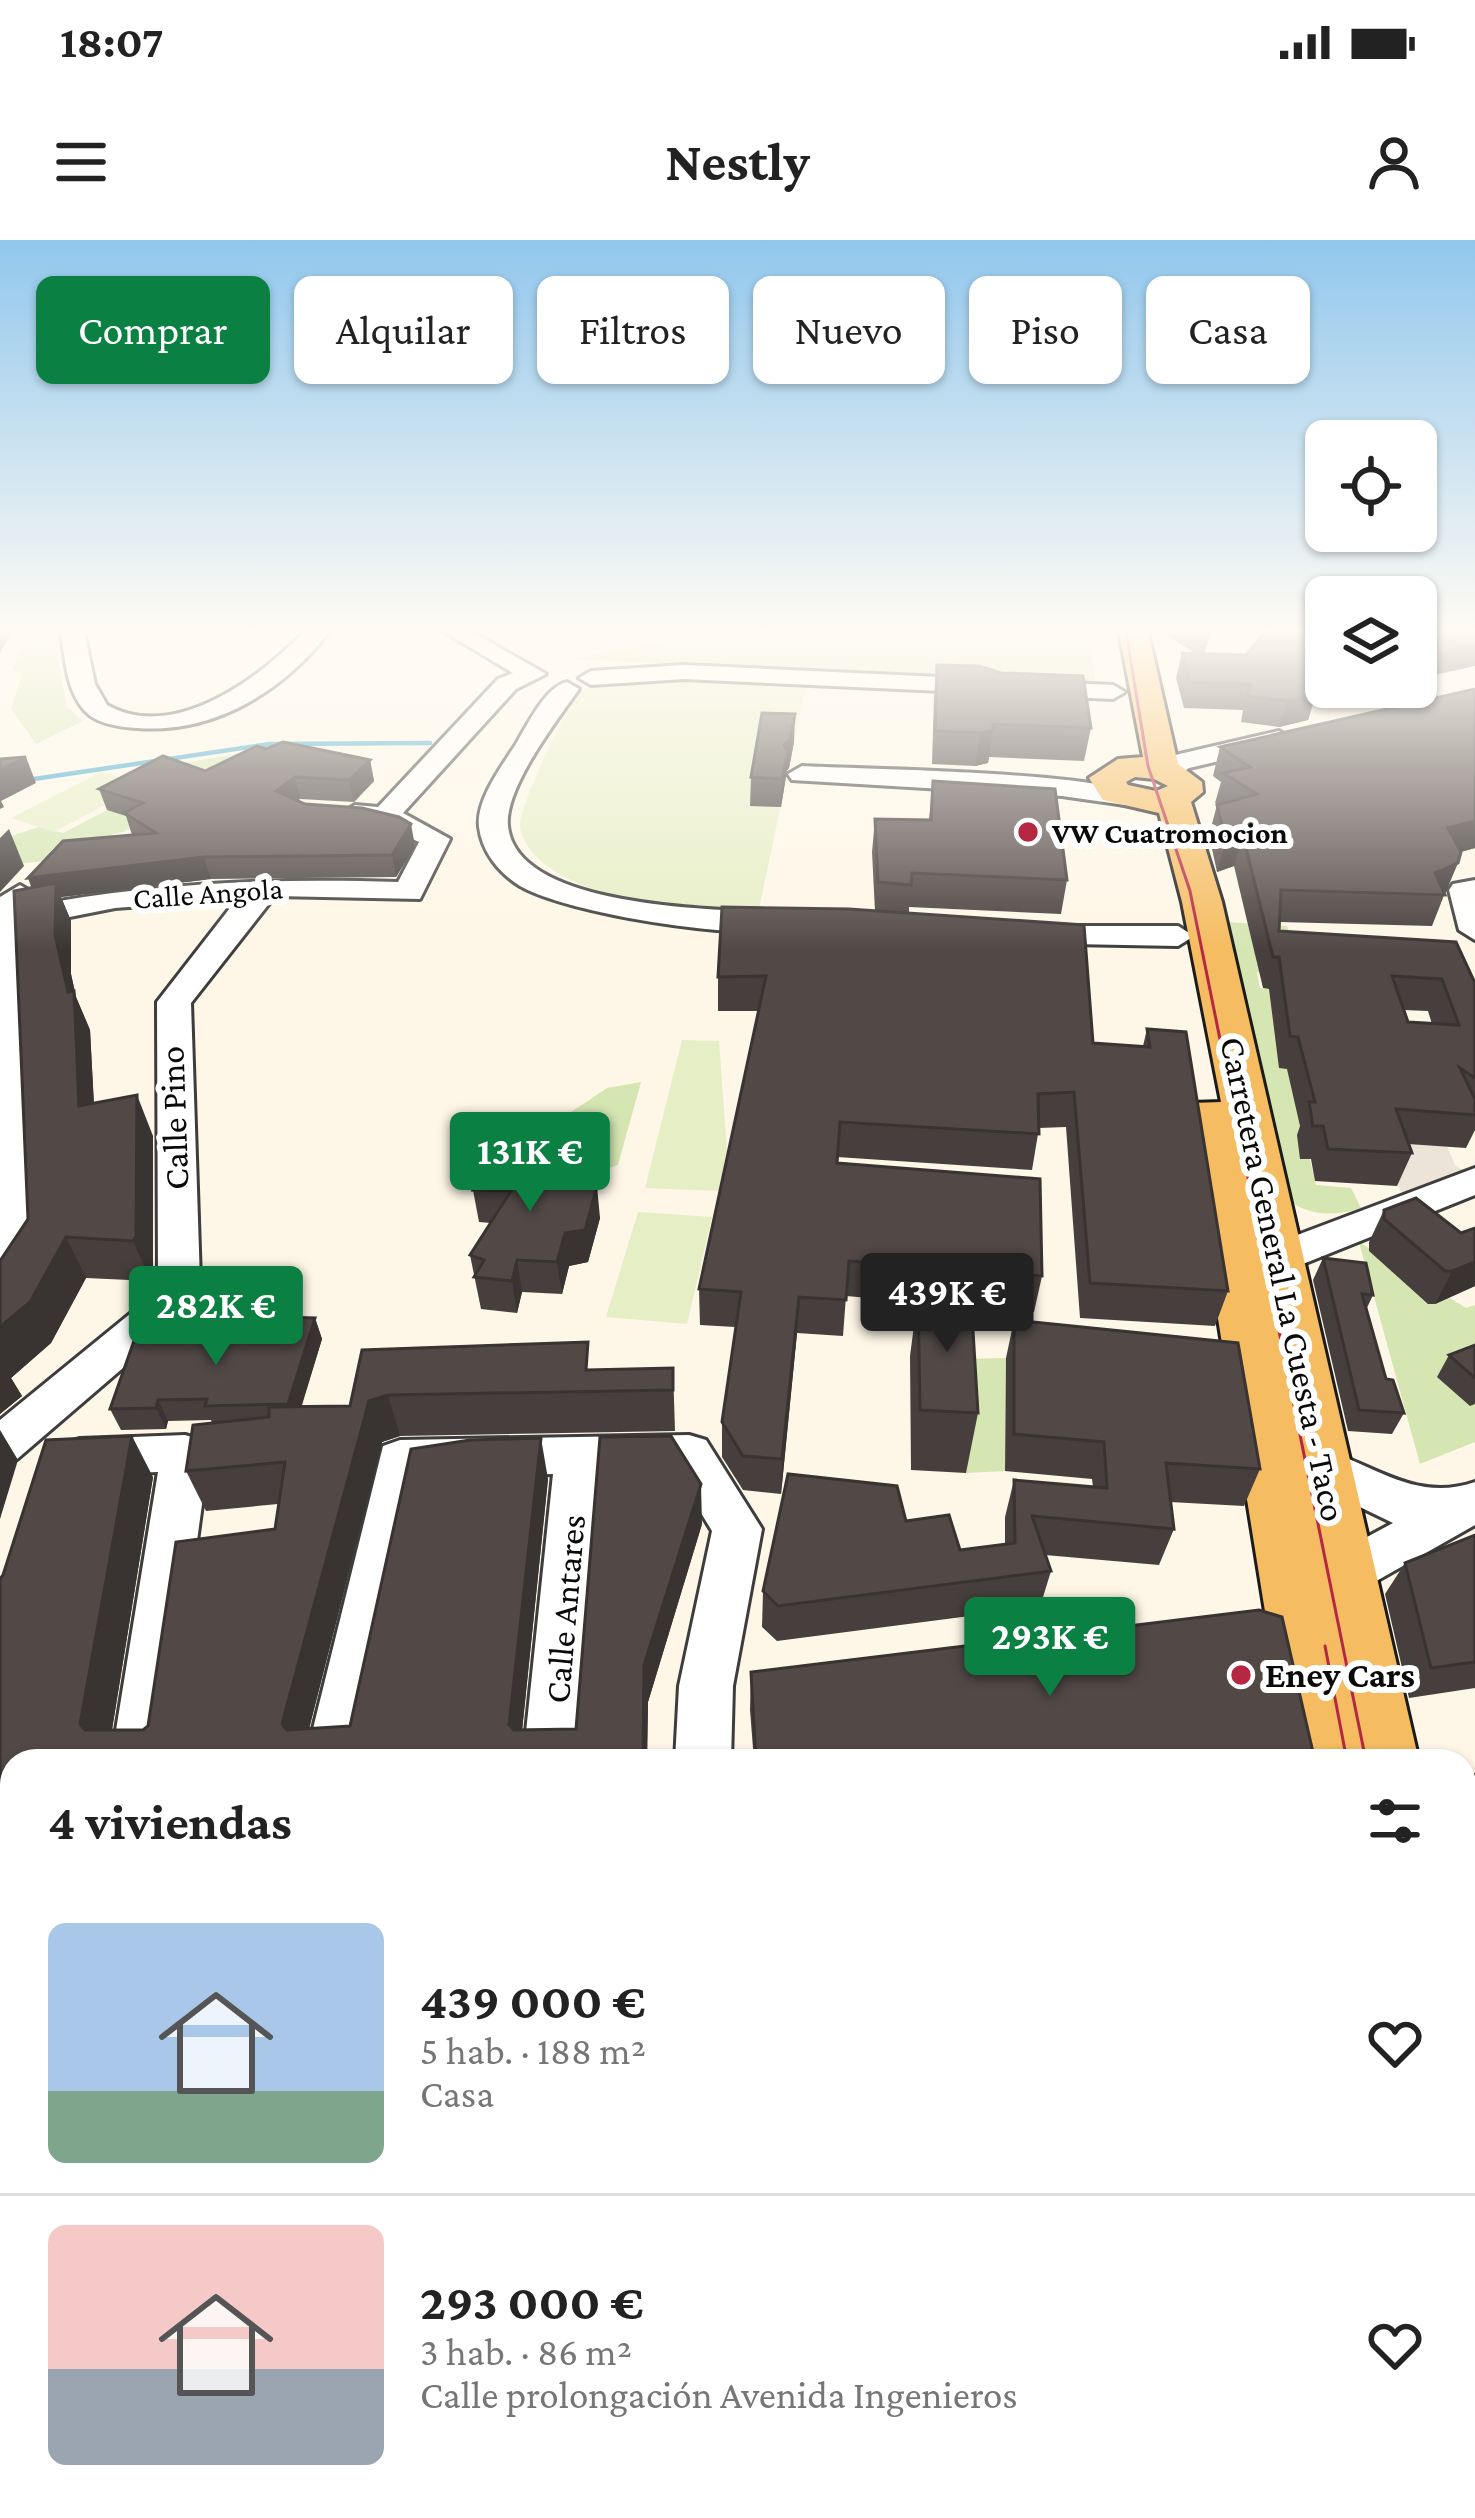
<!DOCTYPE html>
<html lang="es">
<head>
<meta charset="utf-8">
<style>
	body { margin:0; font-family:"Crimson Pro",serif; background:#f6f6f6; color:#222; height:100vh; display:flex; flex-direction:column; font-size:45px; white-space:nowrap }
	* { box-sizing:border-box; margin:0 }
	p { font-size:39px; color:#767676 }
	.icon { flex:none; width:66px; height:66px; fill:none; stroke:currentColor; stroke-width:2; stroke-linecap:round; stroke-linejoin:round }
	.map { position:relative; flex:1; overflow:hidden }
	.details { position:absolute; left:0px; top:1509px; width:1476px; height:771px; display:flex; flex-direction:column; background:#fff; border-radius:36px 36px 0 0; box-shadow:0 3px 9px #0004 }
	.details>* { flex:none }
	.guide { position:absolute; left:36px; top:36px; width:1404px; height:108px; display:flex; gap:24px }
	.buttons { position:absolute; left:1305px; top:180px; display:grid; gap:24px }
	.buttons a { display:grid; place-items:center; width:132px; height:132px; border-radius:18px; background:#fff; box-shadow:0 3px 9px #0004; font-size:60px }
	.price { position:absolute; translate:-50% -102px; padding:0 27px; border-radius:12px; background:#0b8043; color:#fff; font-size:39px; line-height:78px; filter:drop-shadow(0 3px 6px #0008) }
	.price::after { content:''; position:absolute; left:50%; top:72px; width:36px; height:27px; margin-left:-18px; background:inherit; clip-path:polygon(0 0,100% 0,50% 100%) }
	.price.current { background:#222; color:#fff }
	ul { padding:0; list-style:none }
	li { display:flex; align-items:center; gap:36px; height:300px; padding:0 48px }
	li+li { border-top:3px solid #e0e0e0 }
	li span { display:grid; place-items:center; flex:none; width:336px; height:240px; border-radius:18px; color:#555 }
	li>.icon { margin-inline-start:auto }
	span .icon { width:144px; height:144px; fill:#fffc; stroke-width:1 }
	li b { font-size:51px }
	h2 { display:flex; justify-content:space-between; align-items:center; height:144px; padding:0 48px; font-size:51px }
	.tag { padding:0 42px; border-radius:18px; background:#fff; box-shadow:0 3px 9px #0004; font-size:42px; line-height:108px }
	.tag.current { background:#0b8043; color:#fff }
	.status { display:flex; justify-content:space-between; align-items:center; height:84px; padding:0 60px; background:#fff; direction:ltr }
	.status svg { height:33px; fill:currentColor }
	header { display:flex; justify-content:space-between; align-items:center; height:156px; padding:0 48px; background:#fff; font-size:54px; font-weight:700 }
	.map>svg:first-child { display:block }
	.green { fill:#d5e6b3 }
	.pitch { fill:#e6eec5 }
	.plaza { fill:#ece4d9 }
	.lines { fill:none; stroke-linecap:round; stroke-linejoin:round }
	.stream { stroke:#37a3c9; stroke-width:4.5 }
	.minor-casing { stroke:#3d3d3d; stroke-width:6 }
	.major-casing { stroke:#1b1b1b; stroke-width:6 }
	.minor { fill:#fff; fill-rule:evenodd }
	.major { fill:#f5bc61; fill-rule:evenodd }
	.tram-far1 { stroke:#b52742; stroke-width:3 }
	.tram { stroke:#b52742; stroke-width:4.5 }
	.wall { fill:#473f3d; fill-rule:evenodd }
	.shaded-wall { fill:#393332 }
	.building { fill:#524947; stroke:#393332; stroke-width:3; fill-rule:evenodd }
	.poi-dot { fill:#b52742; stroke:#fff; stroke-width:4.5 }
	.labels { text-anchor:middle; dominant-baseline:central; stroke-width:12; stroke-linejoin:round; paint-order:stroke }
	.far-poi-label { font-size:30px; font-weight:bold; fill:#0a0a0a; stroke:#fff; text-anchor:start }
	.far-street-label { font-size:30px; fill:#0a0a0a; stroke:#fff }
	.street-label { font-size:36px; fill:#0a0a0a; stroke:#fff }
	.poi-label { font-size:36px; font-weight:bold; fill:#0a0a0a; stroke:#fff; text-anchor:start }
</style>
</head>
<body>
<div class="status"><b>18:07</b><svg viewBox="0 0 49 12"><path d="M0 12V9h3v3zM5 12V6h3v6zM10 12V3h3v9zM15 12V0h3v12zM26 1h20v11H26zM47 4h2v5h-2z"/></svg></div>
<header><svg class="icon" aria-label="menu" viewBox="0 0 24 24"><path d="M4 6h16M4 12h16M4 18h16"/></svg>Nestly<svg class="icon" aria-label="person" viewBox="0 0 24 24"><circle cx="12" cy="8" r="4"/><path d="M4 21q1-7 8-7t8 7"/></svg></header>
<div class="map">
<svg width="1475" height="2278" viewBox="0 0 1475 2278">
	<rect width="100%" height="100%" fill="#fef7e7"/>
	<g class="green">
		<polygon points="29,392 53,392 67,467 83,481 36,504 11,469 22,434 12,430"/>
		<polygon points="722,392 1088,392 1096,444 571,419"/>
		<polygon points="279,507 123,592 53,608 45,621 15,624 11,596 39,587 63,593 107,570 160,527"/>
		<path d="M1227,682L1287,686L1297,716L1287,733L1257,732L1260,748L1269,749L1316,945L1351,948L1361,968C1335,977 1303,977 1283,954L1222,683Z"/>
		<polygon points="641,842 618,925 603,930 493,924 607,848"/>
		<polygon points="1359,1002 1466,1068 1475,1065 1475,1202 1420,1224"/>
		<polygon points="1006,1118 1005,1231 966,1233 960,1119"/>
	</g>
	<g class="pitch">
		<path d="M632,438L806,445L759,669C692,663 600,668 545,624C533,615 522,602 520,587C518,569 566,466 580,453C594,441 615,440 632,438Z"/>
		<polygon points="101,532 143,545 54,592 11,578"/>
		<polygon points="682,800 719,801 729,939 719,951 645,948"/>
		<polygon points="638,972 712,977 687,1084 606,1077"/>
	</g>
	<polygon class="plaza" points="1374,901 1447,906 1455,925 1463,930 1403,955"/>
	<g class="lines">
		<polyline class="stream" points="0,544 270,504 430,503"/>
		<g class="minor-casing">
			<g id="minor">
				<path d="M61,392H84L95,444L107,465C175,503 259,438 304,392H329C282,452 214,494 137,488C119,487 97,484 85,471C66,450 65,418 61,392Z"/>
				<path d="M445,392H472L546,434L516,449L403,573L450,599L420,659L275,656L191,763L200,1041L166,1091L17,1219L0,1224V1180L136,1069L158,1039L157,762L237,659L115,668L24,686L44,1020L15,1064L0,1068V657L20,645L35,654L25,667C152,643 269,638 398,642L419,602L380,584L345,580L341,574L355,565L378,567L498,439L513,433Z"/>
				<polygon points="684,425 1113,445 1125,452 1113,459 684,439 591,445 579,438 591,431"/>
				<path d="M567,442L579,449C558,479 504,548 508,586C516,669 717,669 779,673L795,682L790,689C739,701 566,673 520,646C499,633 482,612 479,587C476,560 502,526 516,504C527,486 545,447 567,442Z"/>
				<polygon points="1279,491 1292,499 1288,505 1189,528 1172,540 1158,532 1171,516"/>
				<path d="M802,526C853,529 1115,532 1139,557L1125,565L1062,556L792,540L788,534Z"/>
				<polygon points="1475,640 1475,700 1459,690 1449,650 1453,644"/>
				<polygon points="1025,686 1178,686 1194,696 1178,706 1014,703 1009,696 1014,689"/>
				<polygon points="1475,928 1475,955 1293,1028 1278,1032 1263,1028 1257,1018 1263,1008"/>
				<polygon points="185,1195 202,1200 209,1213 167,1521 111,1521 158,1232 80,1235 63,1230 56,1217 63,1204 80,1199"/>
				<polygon points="689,1195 706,1200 762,1289 733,1446 731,1521 675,1521 679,1446 712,1291 676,1232 601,1233 579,1521 523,1521 553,1234 420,1237 361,1521 305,1521 383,1206 400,1200"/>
				<path d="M1323,1209C1377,1227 1417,1262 1475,1242V1285L1364,1348L1346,1354L1328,1348L1321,1333L1328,1318L1393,1283L1306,1241L1299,1228L1306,1215Z"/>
				<polygon points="1475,1536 1475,1590 1464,1592 1464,1538"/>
				<rect x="0" y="1789" width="12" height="66"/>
				<polygon points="25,2268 103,2268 102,2278 24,2278"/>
				<polygon points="422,2268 500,2268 502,2278 424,2278"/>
				<polygon points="688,2268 766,2268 769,2278 691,2278"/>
				<polygon points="1074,2268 1152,2268 1154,2278 1076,2278"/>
			</g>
		</g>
		<g class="major-casing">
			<g id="major">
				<path d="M1119,392H1148L1178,524L1202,542L1203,552L1191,562L1222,662L1419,1521H1289L1185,873L1192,863L1221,862L1182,662L1159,573L1103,560L1089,538L1118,519L1143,517ZM1135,537L1154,539L1168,546L1156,551L1128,545L1126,542Z"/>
				<polygon points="1464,1858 1475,1863 1475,1996 1464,1991"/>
				<polygon points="1464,2213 1475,2217 1475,2278 1417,2278 1416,2268 1464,2268"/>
			</g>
		</g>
		<use href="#minor" class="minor"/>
		<use href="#major" class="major"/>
		<g class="tram-far1">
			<polyline points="1126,392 1148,526 1190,651 1366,1521"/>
			<polyline points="1325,1406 1347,1521"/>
		</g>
		<g class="tram">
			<polyline points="1464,2005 1475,2060"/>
			<polyline points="1464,2136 1475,2194"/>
		</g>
	</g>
	<g class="wall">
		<polygon points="1161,392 1212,392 1203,414 1316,453 1308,480 1279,487 1241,482 1243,470 1184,468 1176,438 1182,413 1195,413"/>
		<polygon points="937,425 1091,488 1084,521 989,517 988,523 975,526 932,524 934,456"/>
		<path d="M1475,449V608L1461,612L1432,686L1280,682L1279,691L1475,743V890L1466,908L1408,904L1412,913L1397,946L1315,941L1311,919H1300L1297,895L1300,886L1287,829L1279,828L1269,749L1263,748L1234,626L1217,632L1209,595L1217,565H1218L1215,563L1221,542L1213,536L1220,507ZM1404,770L1428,771L1432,784L1408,782Z"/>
		<polygon points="794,502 789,528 787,530 781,567 750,566 751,537"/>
		<polygon points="266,509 370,520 374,541 354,562 300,559 298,560 415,606 396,637 211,639 61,657 71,681 71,734 76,757 90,790 94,864 153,896 153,1038 151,1041 86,1038 51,1103 11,1138 22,1156 0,1174 0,1021 28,979 32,648 132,595 126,576 107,570 99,549 205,531"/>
		<polygon points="933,541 1067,640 1061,674 909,667 909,673 1093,803 1143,806 1147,789 1228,1051 1215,1086 1080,1078 1066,887 1039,888 1032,930 837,917 837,923 1042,1036 1034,1072 972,1066 978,1173 966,1233 911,1230 910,1116 917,1062 846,1056 843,1096 797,1093 781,1254 743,1250 722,1217 722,1182 735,1087 700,1085 699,1049 759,771 718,771 718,737 875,671 872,612 875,579 929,580"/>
		<polygon points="588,946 600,978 588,1022 569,1026 562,1054 522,1052 517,1073 481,1069 470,1015 491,983 479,982 473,950"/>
		<polygon points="1384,970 1461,993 1475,988 1475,1046 1435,1064 1428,1064 1369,1011 1369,1002"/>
		<polygon points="1323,1018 1373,1055 1366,1070 1386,1139 1404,1173 1392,1194 1348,1191 1313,1040"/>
		<polygon points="315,1078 322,1099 301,1166 350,1166 362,1110 591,1130 673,1128 675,1191 400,1196 382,1202 309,1489 350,1486 548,1239 522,1490 576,1489 702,1284 648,1462 647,1521 12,1521 12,1772 0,1771 0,1339 153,1237 112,1490 143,1490 148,1486 275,1289 278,1264 206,1271 186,1231 212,1183 211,1180 168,1181 166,1189 121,1190 110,1169 271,1094"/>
		<polygon points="1014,1080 1260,1229 1244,1266 1170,1262 1174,1289 1159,1325 1045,1315 1051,1331 1040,1367 777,1401 762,1387 763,1351 906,1281 960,1310 1005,1304 1005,1277 1014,1240 1093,1247 1092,1239 1005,1231 1006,1118"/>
		<polygon points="1475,1105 1475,1164 1470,1166 1437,1137 1449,1115"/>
		<polygon points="1475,1295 1475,1448 1409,1458 1385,1354 1405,1323"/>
		<polygon points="751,1432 1315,1521 754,1521 750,1470"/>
		<polygon points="1472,1561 1475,1561 1475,1827 1464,1776 1464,1570"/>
		<polygon points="0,1862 12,1863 12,2268 0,2278"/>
		<polygon points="1156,2268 1455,2268 1457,2278 1149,2278 1158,2277"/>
	</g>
	<g class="shaded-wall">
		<polygon points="0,392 11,392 0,413"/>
		<polygon points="1208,392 1212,392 1202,417"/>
		<polygon points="1475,403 1475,426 1416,439 1416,416"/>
		<polygon points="1326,427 1326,447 1349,447 1307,454 1315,429"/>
		<polygon points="1316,454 1308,480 1279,487 1287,461"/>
		<polygon points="795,474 794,502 789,528 787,530 781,567 784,505"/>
		<polygon points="993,490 988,523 975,526 980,493"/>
		<polygon points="26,517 36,543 1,561 4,567 0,569 0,530"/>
		<polygon points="370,520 374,541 354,562 349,540"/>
		<polygon points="295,537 300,559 282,572 276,551"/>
		<polygon points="1475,581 1475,608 1436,618 1448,588"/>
		<polygon points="411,584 415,606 396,637 392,615"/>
		<polygon points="9,589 24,626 0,652 0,598"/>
		<polygon points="1243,596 1234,626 1217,632 1226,601"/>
		<polygon points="204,617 211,639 61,657 71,681 71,734 76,757 90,790 96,907 79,866 68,752 28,638"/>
		<polygon points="1458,623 1445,654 1435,633"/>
		<polygon points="137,855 153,896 153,1038 151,1041 133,1001"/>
		<polygon points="586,929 590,961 580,946"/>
		<polygon points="597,946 600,978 588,1022 569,1026 562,1054 557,1022 565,993"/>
		<polygon points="66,997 86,1038 51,1103 11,1138 22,1156 0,1174 0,1087"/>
		<polygon points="517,1020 522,1052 517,1073 512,1041"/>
		<polygon points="1475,1022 1475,1046 1435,1064 1452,1031"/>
		<polygon points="799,1057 797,1093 781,1254 782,1219"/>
		<polygon points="315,1078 322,1099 296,1185 288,1164"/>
		<polygon points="388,1155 400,1196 382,1202 301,1520 282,1484 369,1161"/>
		<polygon points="158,1160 168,1181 166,1189 156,1168"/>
		<polygon points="0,1190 18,1220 0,1279"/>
		<polygon points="132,1196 153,1237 107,1520 80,1484"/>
		<polygon points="541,1198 548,1239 519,1521 509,1485"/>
		<polygon points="701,1244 702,1284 648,1462 647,1521 643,1521 644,1425"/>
		<polygon points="12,2155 12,2259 0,2257"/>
		<polygon points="0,2264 21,2268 21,2278 0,2278"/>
		<polygon points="403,2268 419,2268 423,2278 406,2277"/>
	</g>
	<g class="building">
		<polygon points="1265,392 1326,392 1326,427 1315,429 1316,454 1287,461 1248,456 1250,444 1190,442 1182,413 1246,415"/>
		<polygon points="1416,392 1475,392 1475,403 1416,416"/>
		<polygon points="937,425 979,426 1001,433 1083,436 1091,488 993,484 993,490 980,493 935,491"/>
		<path d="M1475,449V581L1448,588L1461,612L1458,623L1435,633L1445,655L1281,650L1279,691L1456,702L1475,743V838L1460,828L1475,859V875L1396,869L1412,913L1328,909L1323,886H1313L1309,862H1315L1298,797L1290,796L1279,717H1273L1243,596L1226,601L1217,565L1257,554L1223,533L1250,527L1220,507ZM1392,736L1442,739L1459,785L1408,782Z"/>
		<polygon points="762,473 795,474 790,500 784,505 788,512 782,539 751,537"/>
		<polygon points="283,502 370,520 349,540 295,537 276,551 305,564 362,568 399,577 411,584 392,615 204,617 28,638 63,601 156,593 124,573 143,563 99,549 163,516 205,531 257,506 266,509"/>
		<polygon points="26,517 0,530 0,519"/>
		<polygon points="933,541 1055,549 1067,640 912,633 911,645 878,642 875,579 931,580"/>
		<polygon points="56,643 55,695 68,752 74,751 79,866 137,855 136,997 133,1001 66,997 30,1062 0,1087 0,1021 28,979 14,651"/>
		<polygon points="722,667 849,669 1084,685 1093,803 1150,807 1147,789 1186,792 1228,1051 1090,1043 1074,852 1038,854 1039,894 840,882 837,923 1040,939 1042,1036 849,1021 846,1060 799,1057 782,1219 743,1216 722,1182 741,1052 699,1049 766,736 718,737"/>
		<polygon points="488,917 586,929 580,946 597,946 585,990 565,993 557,1022 517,1020 512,1041 474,1037 484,1020 470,1015 511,951 473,950"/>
		<polygon points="1416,958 1461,993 1475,988 1475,1022 1452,1031 1445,1031 1384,979 1384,970"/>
		<polygon points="1323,1018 1366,1023 1373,1055 1362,1054 1386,1139 1393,1140 1404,1173 1359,1170"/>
		<polygon points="918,1055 971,1058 978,1173 920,1170"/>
		<polygon points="278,1077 315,1078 288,1164 205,1166 207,1159 158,1160 156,1168 110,1169 135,1098 271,1094"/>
		<polygon points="1014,1080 1238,1103 1260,1229 1166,1223 1174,1289 1032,1276 1051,1331 778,1366 763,1351 788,1234 897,1246 906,1281 949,1275 960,1310 1015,1303 1014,1240 1107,1248 1104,1202 1014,1194"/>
		<polygon points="588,1102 586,1130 673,1128 673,1150 388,1155 369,1161 282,1484 287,1490 350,1486 411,1209 470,1200 541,1198 509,1485 514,1490 576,1489 600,1197 671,1196 701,1244 644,1425 643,1521 12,1521 12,1745 0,1744 0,1339 3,1335 46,1200 132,1196 80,1484 85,1490 143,1490 148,1486 176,1302 275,1289 285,1222 186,1231 193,1185 269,1177 269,1167 350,1166 362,1110"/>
		<polygon points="1475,1105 1475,1138 1449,1115"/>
		<polygon points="1475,1295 1475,1422 1431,1428 1405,1323"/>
		<polygon points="1259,1370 1282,1377 1315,1521 756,1521 751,1432"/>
		<polygon points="1472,1561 1475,1561 1475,1644 1464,1597 1464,1574"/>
		<polygon points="0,1862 12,1863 12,2155 0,2254"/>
		<polygon points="69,2268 403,2268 406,2277 488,2277 493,2271 491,2268 683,2268 683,2272 675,2278 61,2278 68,2276"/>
		<polygon points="774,2268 1091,2268 1092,2278 765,2278 775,2271"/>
		<polygon points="1183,2268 1455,2268 1457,2278 1155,2278 1179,2277 1184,2271"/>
	</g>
	<linearGradient id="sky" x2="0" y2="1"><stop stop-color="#91c7ed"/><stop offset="0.55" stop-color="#fffbf4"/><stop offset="1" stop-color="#fffbf4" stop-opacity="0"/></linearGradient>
	<rect width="1475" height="711" fill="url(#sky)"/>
	<g class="poi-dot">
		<circle cx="1028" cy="592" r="12"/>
		<circle cx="1241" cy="1435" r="12"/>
	</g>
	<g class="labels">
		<g class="far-poi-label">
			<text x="1052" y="592">VW Cuatromocion</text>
		</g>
		<g class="far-street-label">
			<text transform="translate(208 653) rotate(-4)">Calle Angola</text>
		</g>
		<g class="street-label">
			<text transform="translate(174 878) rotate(-92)">Calle Pino</text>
			<text transform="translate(1283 1039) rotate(78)">Carretera General La Cuesta - Taco</text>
			<text transform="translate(565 1369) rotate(-85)">Calle Antares</text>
		</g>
		<g class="poi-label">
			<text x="1265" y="1435">Eney Cars</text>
		</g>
	</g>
</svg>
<div class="buttons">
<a><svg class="icon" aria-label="locate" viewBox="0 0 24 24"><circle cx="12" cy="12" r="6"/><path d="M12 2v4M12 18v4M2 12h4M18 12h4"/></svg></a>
<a><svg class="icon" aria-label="layers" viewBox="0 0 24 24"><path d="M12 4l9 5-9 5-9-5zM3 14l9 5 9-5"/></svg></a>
</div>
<b class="price" style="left:530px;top:974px">131K €</b>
<b class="price current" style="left:947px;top:1115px">439K €</b>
<b class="price" style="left:216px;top:1128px">282K €</b>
<b class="price" style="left:1050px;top:1459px">293K €</b>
<div class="guide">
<a class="tag current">Comprar</a>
<a class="tag">Alquilar</a>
<a class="tag">Filtros</a>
<a class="tag">Nuevo</a>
<a class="tag">Piso</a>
<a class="tag">Casa</a>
</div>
<section class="details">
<h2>4 viviendas<svg class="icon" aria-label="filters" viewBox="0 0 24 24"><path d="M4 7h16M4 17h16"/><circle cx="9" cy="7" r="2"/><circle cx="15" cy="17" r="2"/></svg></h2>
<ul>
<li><span style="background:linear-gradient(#a9c7e8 70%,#7fa58c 0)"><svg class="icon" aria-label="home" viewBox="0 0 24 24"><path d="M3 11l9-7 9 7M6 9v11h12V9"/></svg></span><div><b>439 000 €</b><p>5 hab. · 188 m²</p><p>Casa</p></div><svg class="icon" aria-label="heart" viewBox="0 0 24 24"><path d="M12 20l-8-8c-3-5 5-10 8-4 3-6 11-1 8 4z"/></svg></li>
<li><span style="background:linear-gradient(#f6c9c9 60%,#9aa5b1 0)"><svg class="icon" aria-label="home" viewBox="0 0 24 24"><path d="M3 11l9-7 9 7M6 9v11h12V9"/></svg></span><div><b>293 000 €</b><p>3 hab. · 86 m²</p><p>Calle prolongación Avenida Ingenieros</p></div><svg class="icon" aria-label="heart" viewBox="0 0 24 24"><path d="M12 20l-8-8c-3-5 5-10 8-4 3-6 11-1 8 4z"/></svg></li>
</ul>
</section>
</div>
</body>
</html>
